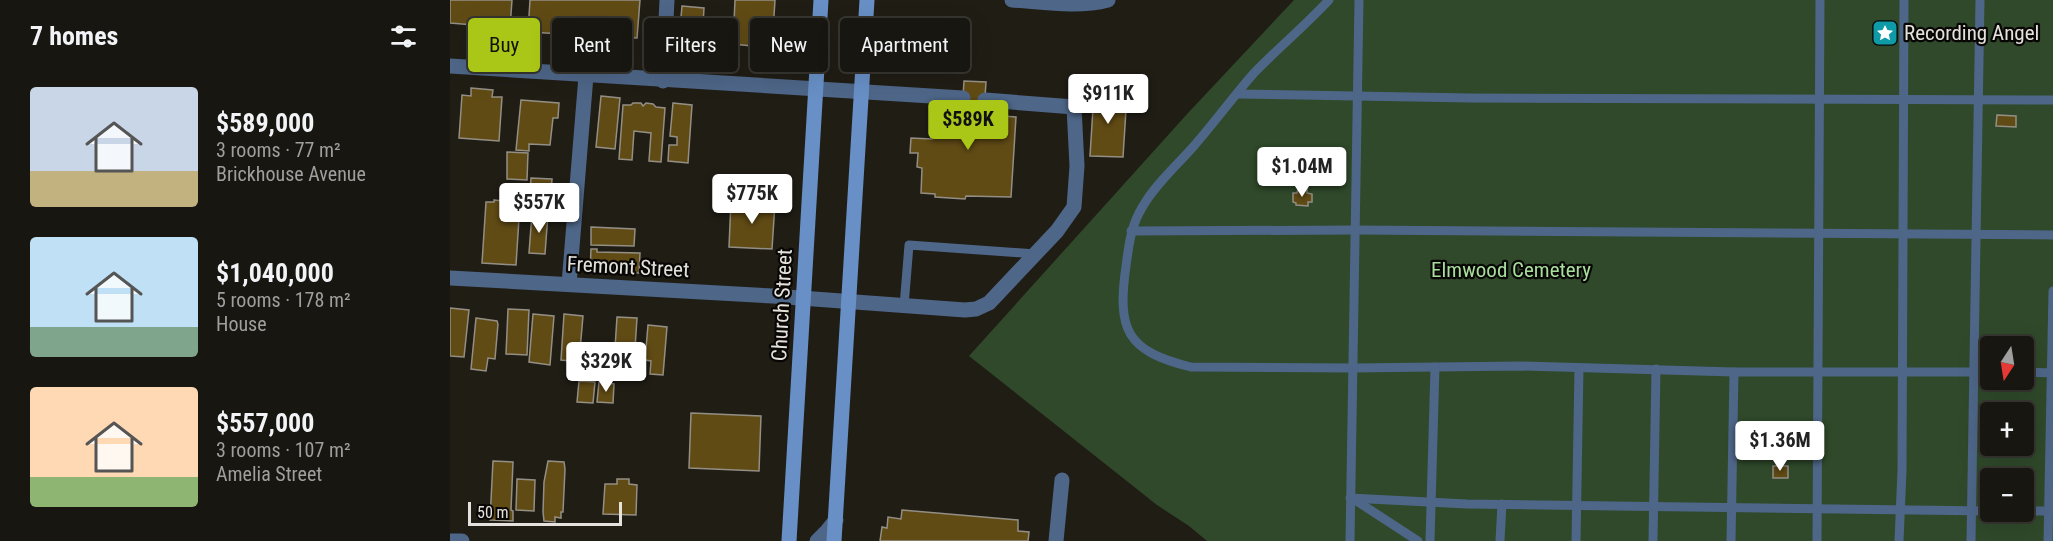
<!DOCTYPE html>
<html lang="en">
<head>
<meta charset="utf-8">
<style>
	body { margin:0; font-family:"Roboto Condensed",sans-serif; background:#25231e; color:#f1f3f6; height:100vh; display:flex; flex-direction:column; font-size:22px; white-space:nowrap }
	* { box-sizing:border-box; margin:0 }
	p { font-size:20px; color:#9f9f9f }
	.icon { flex:none; width:33px; height:33px; fill:none; stroke:currentColor; stroke-width:2; stroke-linecap:round; stroke-linejoin:round }
	.map { position:relative; flex:1; overflow:hidden }
	.sheet { display:flex; flex-direction:column; background:#181610; width:450px }
	.sheet>* { flex:none }
	.guide { position:absolute; left:18px; top:18px; width:570px; height:54px; display:flex; gap:12px }
	.needle { width:39px; rotate:192deg }
	.tools { position:absolute; left:1530px; top:336px; display:grid; gap:12px }
	.tools a { display:grid; place-items:center; width:54px; height:54px; border-radius:6px; background:#181610; box-shadow:0 6px 24px #0002,0 0 0 2px #363530; font-size:30px }
	.scale { position:absolute; left:18px; bottom:15px; width:154px; box-sizing:border-box; padding-left:6px; border:3px solid #e5e2dd; border-top:0; font-size:16px; line-height:21px; white-space:nowrap; color:#e5e2dd; -webkit-text-stroke:4px #090705; paint-order:stroke }
	.price { position:absolute; translate:-50% -51px; padding:0 14px; border-radius:6px; background:#fff; color:#222; font-size:20px; line-height:39px; filter:drop-shadow(0 2px 3px #0008) }
	.price::after { content:''; position:absolute; left:50%; top:36px; width:18px; height:14px; margin-left:-9px; background:inherit; clip-path:polygon(0 0,100% 0,50% 100%) }
	.price.current { background:#aac717; color:#111 }
	ul { padding:0; list-style:none }
	li { display:flex; align-items:center; gap:18px; height:150px; padding:0 30px }
	li span { display:grid; place-items:center; flex:none; width:168px; height:120px; border-radius:6px; color:#555 }
	li>.icon { margin-inline-start:auto }
	span .icon { width:72px; height:72px; fill:#fffc; stroke-width:1 }
	li b { font-size:26px }
	h2 { display:flex; justify-content:space-between; align-items:center; height:72px; padding:0 30px; font-size:26px }
	.chip { padding:0 21px; border-radius:6px; background:#181610; box-shadow:0 6px 24px #0002,0 0 0 2px #363530; font-size:21px; line-height:54px }
	.chip.current { background:#aac717; color:#111 }
	main { display:flex; flex:1; min-height:0 }
	.map>svg:first-child { display:block }
	.green { fill:#2f492a; fill-rule:evenodd }
	.building { fill:#614b15; stroke:#948f85; stroke-width:1.5 }
	.lines { fill:none; stroke-linecap:round; stroke-linejoin:round }
	.service { stroke:#4e6688; stroke-width:9 }
	.minor { stroke:#4e6688; stroke-width:15 }
	.secondary { stroke:#6890c6; stroke-width:15 }
	.labels { text-anchor:middle; dominant-baseline:central; stroke-width:4.5; stroke-linejoin:round; paint-order:stroke }
	.poi-label { font-size:21px; fill:#e5e2dd; stroke:#090705; text-anchor:start }
	.street-label { font-size:21px; fill:#e5e2dd; stroke:#090705 }
	.park-label { font-size:21px; fill:#a7de9c; stroke:#090705 }
</style>
</head>
<body>
<main>
<section class="sheet">
<h2>7 homes<svg class="icon" aria-label="filters" viewBox="0 0 24 24"><path d="M4 7h16M4 17h16"/><circle cx="9" cy="7" r="2"/><circle cx="15" cy="17" r="2"/></svg></h2>
<ul>
<li><span style="background:linear-gradient(#c9d6e8 70%,#c2b280 0)"><svg class="icon" aria-label="home" viewBox="0 0 24 24"><path d="M3 11l9-7 9 7M6 9v11h12V9"/></svg></span><div><b>$589,000</b><p>3 rooms · 77 m²</p><p>Brickhouse Avenue</p></div></li>
<li><span style="background:linear-gradient(#bfe0f5 75%,#7fa58c 0)"><svg class="icon" aria-label="home" viewBox="0 0 24 24"><path d="M3 11l9-7 9 7M6 9v11h12V9"/></svg></span><div><b>$1,040,000</b><p>5 rooms · 178 m²</p><p>House</p></div></li>
<li><span style="background:linear-gradient(#ffd9b3 75%,#8fb573 0)"><svg class="icon" aria-label="home" viewBox="0 0 24 24"><path d="M3 11l9-7 9 7M6 9v11h12V9"/></svg></span><div><b>$557,000</b><p>3 rooms · 107 m²</p><p>Amelia Street</p></div></li>
</ul>
</section>
<div class="map">
<svg width="1603" height="541" viewBox="0 0 1603 541">
	<rect width="100%" height="100%" fill="#201d15"/>
	<path class="green" d="M844,0H1603V541H757L739,526L707,505L519,356L738,113ZM1540,346H1574V380H1540ZM1540,412H1574V446H1540ZM1540,478H1574V512H1540Z"/>
	<g class="building">
		<polygon points="0,0 62,0 60,28 0,23"/>
		<polygon points="80,0 190,0 187,38 78,32"/>
		<polygon points="285,0 325,0 322,48 283,44"/>
		<polygon points="232,6 254,8 252,41 229,39"/>
		<polygon points="514,81 536,82 534,112 538,113 538,115 566,117 561,197 516,196 515,199 485,197 485,194 471,193 472,168 467,167 468,153 460,153 461,138 482,139 484,110 512,111"/>
		<polygon points="21,88 43,90 42,97 52,97 49,141 9,138 12,95 21,96"/>
		<polygon points="644,92 677,94 673,157 640,156"/>
		<polygon points="151,96 170,98 165,149 146,147"/>
		<polygon points="71,100 109,103 108,118 103,118 100,145 79,144 79,151 66,150"/>
		<polygon points="183,103 191,103 193,106 196,103 203,104 206,107 215,108 211,162 199,161 201,133 184,131 182,160 169,159 173,105 181,105"/>
		<polygon points="223,103 242,105 238,163 218,161 219,145 227,145 227,137 220,136"/>
		<polygon points="1547,115 1566,116 1566,127 1546,126"/>
		<polygon points="57,152 78,153 77,180 57,179"/>
		<polygon points="81,178 102,179 101,193 80,192"/>
		<polygon points="848,189 857,189 857,193 862,194 862,202 858,202 858,206 846,205 846,203 843,202 843,193 847,193"/>
		<polygon points="44,200 70,203 66,265 32,263 36,202 44,202"/>
		<polygon points="281,201 325,203 322,249 279,247"/>
		<polygon points="82,213 98,214 95,254 79,253"/>
		<polygon points="141,227 185,229 184,246 141,245"/>
		<polygon points="141,249 147,249 147,252 190,253 189,273 140,272"/>
		<polygon points="0,308 19,310 14,357 0,356"/>
		<polygon points="58,309 79,310 77,355 56,354"/>
		<polygon points="83,314 104,316 100,365 79,362"/>
		<polygon points="114,314 133,316 129,362 111,360"/>
		<polygon points="167,317 187,318 184,364 164,363"/>
		<polygon points="26,318 47,321 48,324 45,359 38,358 36,371 21,369"/>
		<polygon points="198,325 217,327 213,375 200,374 201,361 195,360"/>
		<polygon points="129,381 145,382 143,403 127,402"/>
		<polygon points="149,382 164,384 163,403 147,402"/>
		<polygon points="241,413 311,416 309,471 239,468"/>
		<polygon points="43,461 63,462 61,510 63,511 63,521 40,520"/>
		<polygon points="98,461 114,462 115,469 113,512 111,512 111,518 105,517 105,522 94,521 93,512 94,482"/>
		<rect x="1323" y="466" width="15" height="12"/>
		<polygon points="67,479 85,480 84,511 66,510"/>
		<polygon points="167,479 179,479 179,484 187,485 186,515 153,514 155,484 167,484"/>
		<polygon points="452,510 568,520 568,531 579,532 578,541 430,541 432,527 437,528 438,517 451,519"/>
	</g>
	<g class="lines">
		<g class="service">
			<path d="M879,0C855,26 828,48 804,73C783,97 764,123 743,147C727,165 705,185 693,206C681,225 679,244 676,266C667,330 676,351 741,367L903,368L1070,366L1284,372H1540"/>
			<polyline points="787,94 1020,98 1603,100"/>
			<polyline points="681,231 905,230 1603,235"/>
			<polyline points="454,306 459,245 586,254"/>
			<polyline points="1574,372 1603,373"/>
			<polyline points="900,498 1017,504 1540,511"/>
			<polyline points="902,498 968,541"/>
			<polyline points="1574,511 1603,511"/>
			<polyline points="900,541 909,0"/>
			<polyline points="980,541 985,367"/>
			<polyline points="1050,541 1052,504"/>
			<polyline points="1126,541 1129,368"/>
			<polyline points="1203,541 1206,369"/>
			<polyline points="1281,541 1284,372"/>
			<polyline points="1367,541 1370,0"/>
			<polyline points="1449,541 1452,471 1454,0"/>
			<polyline points="1521,541 1530,0"/>
			<polyline points="1598,541 1603,291"/>
		</g>
		<g class="minor">
			<path d="M562,0C593,2 628,8 658,0"/>
			<polyline points="0,66 513,98"/>
			<polyline points="213,81 217,0"/>
			<polyline points="0,278 323,296 515,310 526,309 539,303 607,231 624,207 627,166 624,107 535,100"/>
			<polyline points="119,284 136,76"/>
			<polyline points="0,541 12,541"/>
			<polyline points="367,541 377,531 386,520"/>
			<polyline points="606,541 612,480"/>
		</g>
		<g class="secondary">
			<polyline points="339,541 371,0"/>
			<polyline points="384,541 417,0"/>
		</g>
	</g>
	<defs>
		<g id="sight-square" transform="scale(1.35)"><rect x="-9" y="-9" width="18" height="18" rx="4" fill="#0f9aa8" stroke="#090705"/><path d="M0-6L1.8-2.2L6-1.7L2.9 1.2L3.7 5.4L0 3.3L-3.7 5.4L-2.9 1.2L-6-1.7L-1.8-2.2Z" fill="#fff"/></g>
	</defs>
	<g fill-rule="evenodd">
		<use href="#sight-square" x="1435" y="33"/>
	</g>
	<g class="labels">
		<g class="poi-label">
			<text x="1454" y="33">Recording Angel</text>
		</g>
		<g class="street-label">
			<text transform="translate(178 267) rotate(3)">Fremont Street</text>
			<text transform="translate(332 305) rotate(-87)">Church Street</text>
		</g>
		<g class="park-label">
			<text x="1061" y="270">Elmwood Cemetery</text>
		</g>
	</g>
</svg>
<div class="tools">
<a><svg class="needle" viewBox="-14 -14 28 28"><path d="M0-13l5 13h-10z" fill="#e53935"/><path d="M0 13l5-13h-10z" fill="#9f9f9f"/></svg></a>
<a>+</a>
<a>−</a>
</div>
<div class="scale">50 m</div>
<b class="price" style="left:658px;top:125px">$911K</b>
<b class="price current" style="left:518px;top:151px">$589K</b>
<b class="price" style="left:852px;top:198px">$1.04M</b>
<b class="price" style="left:302px;top:225px">$775K</b>
<b class="price" style="left:89px;top:234px">$557K</b>
<b class="price" style="left:156px;top:393px">$329K</b>
<b class="price" style="left:1330px;top:472px">$1.36M</b>
<div class="guide">
<a class="chip current">Buy</a>
<a class="chip">Rent</a>
<a class="chip">Filters</a>
<a class="chip">New</a>
<a class="chip">Apartment</a>
</div>
</div>
</main>
</body>
</html>
